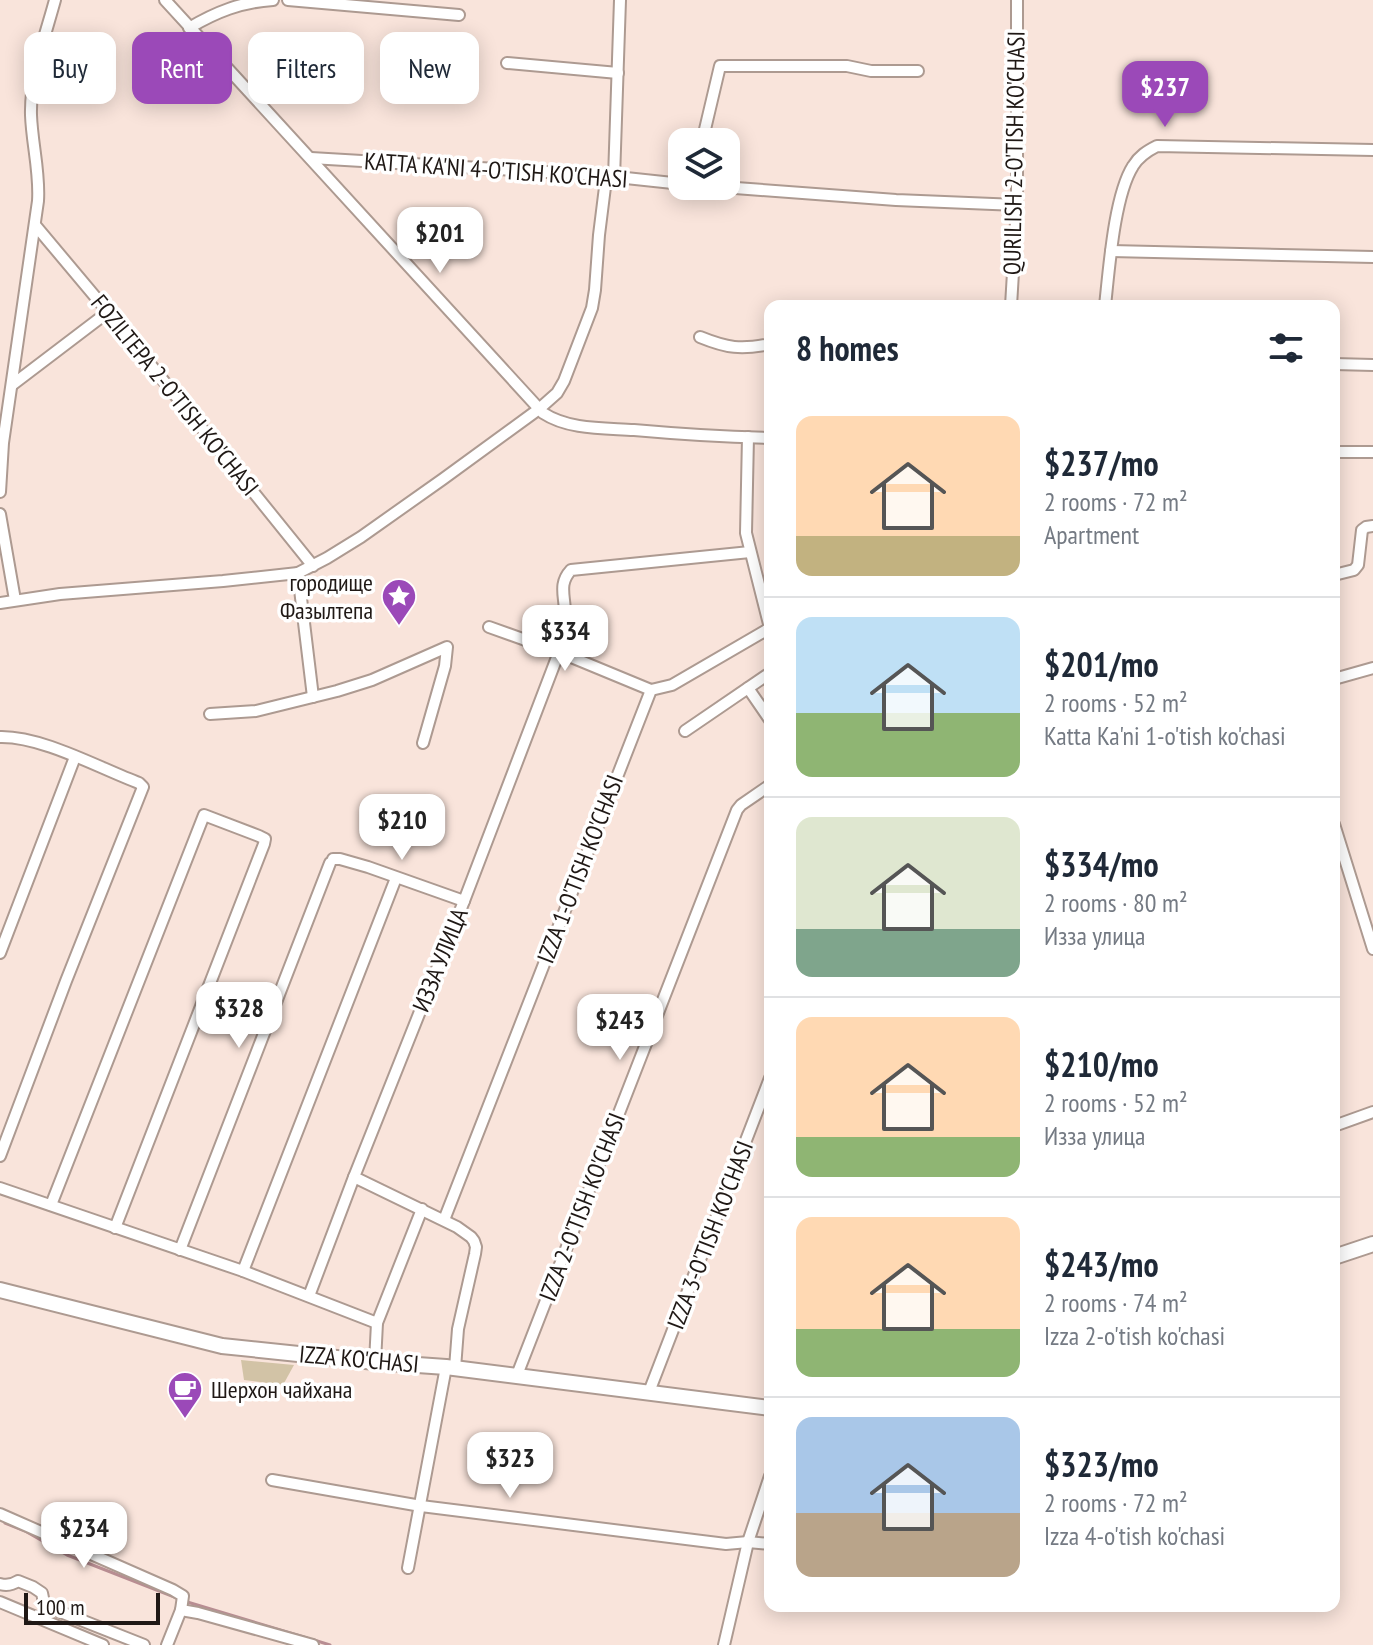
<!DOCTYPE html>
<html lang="en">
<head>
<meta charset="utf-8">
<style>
	body { margin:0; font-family:"PT Sans Narrow",sans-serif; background:#f6f6f7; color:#1f2937; height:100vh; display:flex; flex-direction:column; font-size:30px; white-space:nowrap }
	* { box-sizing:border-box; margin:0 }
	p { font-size:26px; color:#747a83 }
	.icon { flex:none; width:44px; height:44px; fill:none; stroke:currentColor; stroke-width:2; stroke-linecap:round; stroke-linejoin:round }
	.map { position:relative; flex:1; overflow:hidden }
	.details { position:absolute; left:764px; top:300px; width:576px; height:1312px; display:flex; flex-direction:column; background:#fff; border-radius:16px; box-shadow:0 4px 20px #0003 }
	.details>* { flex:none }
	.banner { position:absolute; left:24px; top:32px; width:620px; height:72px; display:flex; gap:16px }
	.buttons { position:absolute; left:668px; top:128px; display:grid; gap:16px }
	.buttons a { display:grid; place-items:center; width:72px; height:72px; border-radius:16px; background:#fff; box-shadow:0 4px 20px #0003; font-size:40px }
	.scale { position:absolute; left:24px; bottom:20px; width:136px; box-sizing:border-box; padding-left:8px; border:4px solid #1f1815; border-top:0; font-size:22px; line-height:28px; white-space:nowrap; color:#1f1815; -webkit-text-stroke:6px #fff; paint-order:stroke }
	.price { position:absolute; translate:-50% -68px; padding:0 18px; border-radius:16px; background:#fff; color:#222; font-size:26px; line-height:52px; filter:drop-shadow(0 2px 4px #0008) }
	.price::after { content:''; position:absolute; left:50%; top:48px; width:24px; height:18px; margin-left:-12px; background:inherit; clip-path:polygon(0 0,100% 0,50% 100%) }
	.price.on { background:#9b49b8; color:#fff }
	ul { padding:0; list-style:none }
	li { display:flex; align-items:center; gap:24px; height:200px; padding:0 32px }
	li+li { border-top:2px solid #e0e1e3 }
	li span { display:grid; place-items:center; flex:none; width:224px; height:160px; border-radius:16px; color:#555 }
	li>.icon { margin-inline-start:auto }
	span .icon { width:96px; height:96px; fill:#fffc; stroke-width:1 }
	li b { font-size:34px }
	h2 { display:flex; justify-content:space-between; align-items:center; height:96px; padding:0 32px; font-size:34px }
	.chip { padding:0 28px; border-radius:16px; background:#fff; box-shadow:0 4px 20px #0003; font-size:28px; line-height:72px }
	.chip.on { background:#9b49b8; color:#fff }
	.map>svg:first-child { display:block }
	.green { fill:#d2c3a6 }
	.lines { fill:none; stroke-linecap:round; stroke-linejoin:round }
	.stream { stroke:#b88d92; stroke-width:3 }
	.minor-casing { stroke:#ad9a91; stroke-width:14 }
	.secondary-casing { stroke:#ad9a91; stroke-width:18 }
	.minor { stroke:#fff; stroke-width:10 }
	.secondary { stroke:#fff; stroke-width:14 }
	.labels { text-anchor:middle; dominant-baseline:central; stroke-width:7; stroke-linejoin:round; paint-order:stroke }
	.street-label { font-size:24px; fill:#1f1815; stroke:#fff }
	.poi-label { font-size:24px; fill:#1f1815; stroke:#fff; text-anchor:end }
</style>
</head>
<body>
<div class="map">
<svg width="1373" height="1645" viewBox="0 0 1373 1645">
	<rect width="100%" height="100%" fill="#f9e4db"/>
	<polygon class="green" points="241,1360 294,1365 283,1385 244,1380"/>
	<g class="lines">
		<g class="stream">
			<polyline points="5,1523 25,1531 67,1555 177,1598"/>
			<polyline points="184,1601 307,1638"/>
			<polyline points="314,1640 330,1645"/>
		</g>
		<g class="minor-casing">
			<g id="minor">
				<path d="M165,0L543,413C569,430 604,428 634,430C679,434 724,437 770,438"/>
				<polyline points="288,0 459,15"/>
				<path d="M189,28C216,12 241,2 273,0"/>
				<polyline points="507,63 618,73"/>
				<polyline points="702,142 720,66 847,66 871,71 918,71"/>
				<polyline points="311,158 598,175 682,184"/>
				<polyline points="709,186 896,200 1017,205"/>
				<polyline points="35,225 108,312 313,566"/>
				<polyline points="1111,251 1373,257"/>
				<polyline points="1011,306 1017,205 1017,0"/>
				<path d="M1105,306C1109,270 1114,196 1133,166C1139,156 1147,151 1157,146L1373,150"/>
				<path d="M700,337C727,348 741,350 770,344"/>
				<polyline points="1334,364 1373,365"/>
				<polyline points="12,385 108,312"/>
				<polyline points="748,437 746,533 770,628"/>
				<polyline points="1334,452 1373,452"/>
				<path d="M0,492L3,443L38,201C40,172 32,144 31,115C30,76 45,37 55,0"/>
				<polyline points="0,514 15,600"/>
				<polyline points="298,573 313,697"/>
				<polyline points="1334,575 1354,570 1358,565 1362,530 1366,527 1373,526"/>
				<polyline points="0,603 60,594 223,581 298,573 327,558 361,537 443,479 539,409 557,393 564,381 592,308 595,290 599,235 605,187 614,178 620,0"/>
				<polyline points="489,627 559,652 651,690"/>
				<polyline points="1334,679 1373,668"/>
				<polyline points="748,688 770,720"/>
				<polyline points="210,714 256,711 337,691 372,680 447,647 445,666 423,743"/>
				<polyline points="685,731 770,673"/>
				<path d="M0,737C42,736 99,768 139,783L143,787L66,981L0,1156"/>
				<polyline points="1334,824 1373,949"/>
				<polyline points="333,859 340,859 368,867 464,901"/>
				<polyline points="0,953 75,757"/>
				<polyline points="1334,1126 1373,1112"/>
				<polyline points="0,1188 243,1271 377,1323"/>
				<polyline points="51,1205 204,815 259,836 265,839 264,844 115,1228"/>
				<polyline points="444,1220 651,690 672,685 770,628"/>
				<polyline points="180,1250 330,863"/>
				<polyline points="243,1271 396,878"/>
				<polyline points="309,1296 354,1177"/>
				<polyline points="375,1362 377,1323 422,1209"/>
				<path d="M455,1368L458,1329L475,1254L476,1247L474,1241L471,1237L457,1227L354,1177L464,901L559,652C562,640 566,626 565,613C565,596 558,584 571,570L750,552"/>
				<polyline points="517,1375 737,810 741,805 770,785"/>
				<polyline points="649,1392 770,1078"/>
				<polyline points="272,1480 421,1506 726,1544 748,1542 770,1544"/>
				<polyline points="0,1514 173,1590 183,1596 181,1610"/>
				<polyline points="408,1568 446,1367"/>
				<path d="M0,1584C7,1586 12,1585 18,1581L33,1587L42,1593L44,1603L48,1607L144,1645"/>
				<polyline points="0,1602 103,1645"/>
				<polyline points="167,1645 181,1610 198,1613 313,1645"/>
				<polyline points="724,1645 748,1542 770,1476"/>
			</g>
		</g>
		<g class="secondary-casing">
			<g id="secondary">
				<polyline points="1334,1257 1373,1244"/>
				<polyline points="0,1290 222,1346 375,1362 446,1367 770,1408"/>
			</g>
		</g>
		<use href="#minor" class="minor"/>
		<use href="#secondary" class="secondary"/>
	</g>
	<defs>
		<g id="sight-pin" transform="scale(1.8)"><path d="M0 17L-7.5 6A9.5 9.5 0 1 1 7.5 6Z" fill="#9b49b8" stroke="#fff"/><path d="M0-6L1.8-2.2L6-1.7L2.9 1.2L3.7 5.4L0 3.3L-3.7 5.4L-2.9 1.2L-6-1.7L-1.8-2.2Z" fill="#fff"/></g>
		<g id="cafe-pin" transform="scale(1.8)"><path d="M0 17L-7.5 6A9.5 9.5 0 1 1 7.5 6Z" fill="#9b49b8" stroke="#fff"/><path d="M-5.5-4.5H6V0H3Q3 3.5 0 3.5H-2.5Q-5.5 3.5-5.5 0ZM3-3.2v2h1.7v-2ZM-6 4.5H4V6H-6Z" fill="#fff"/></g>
	</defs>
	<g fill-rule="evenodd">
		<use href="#sight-pin" x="399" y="596"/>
		<use href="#cafe-pin" x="185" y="1389"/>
	</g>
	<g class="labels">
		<g class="street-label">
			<text transform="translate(1014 153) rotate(-89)">QURILISH 2-O'TISH KO'CHASI</text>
			<text transform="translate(496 170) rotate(4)">KATTA KA'NI 4-O'TISH KO'CHASI</text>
			<text transform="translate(175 395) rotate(51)">FOZILTEPA 2-O'TISH KO'CHASI</text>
			<text transform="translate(580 869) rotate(-69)">IZZA 1-O'TISH KO'CHASI</text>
			<text transform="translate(440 960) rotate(-68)">ИЗЗА УЛИЦА</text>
			<text transform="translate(582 1207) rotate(-69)">IZZA 2-O'TISH KO'CHASI</text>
			<text transform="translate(710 1235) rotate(-69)">IZZA 3-O'TISH KO'CHASI</text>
			<text transform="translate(359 1359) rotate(5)">IZZA KO'CHASI</text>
		</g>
		<g class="poi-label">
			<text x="373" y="582">городище<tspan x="373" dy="28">Фазылтепа</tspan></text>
			<text x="211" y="1389" text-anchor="start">Шерхон чайхана</text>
		</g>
	</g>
</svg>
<div class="buttons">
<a><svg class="icon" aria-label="layers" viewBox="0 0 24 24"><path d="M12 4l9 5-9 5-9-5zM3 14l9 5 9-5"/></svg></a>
</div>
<div class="scale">100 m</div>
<b class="price on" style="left:1165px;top:129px">$237</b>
<b class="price" style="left:440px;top:275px">$201</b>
<b class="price" style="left:565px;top:673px">$334</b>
<b class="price" style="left:402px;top:862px">$210</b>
<b class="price" style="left:239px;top:1050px">$328</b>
<b class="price" style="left:620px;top:1062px">$243</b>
<b class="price" style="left:510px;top:1500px">$323</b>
<b class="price" style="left:84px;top:1570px">$234</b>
<div class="banner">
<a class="chip">Buy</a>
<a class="chip on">Rent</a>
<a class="chip">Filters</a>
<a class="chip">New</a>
</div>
<section class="details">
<h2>8 homes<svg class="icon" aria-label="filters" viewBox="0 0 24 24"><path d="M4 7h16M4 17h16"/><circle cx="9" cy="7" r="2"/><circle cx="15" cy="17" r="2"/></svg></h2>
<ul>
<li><span style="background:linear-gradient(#ffd9b3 75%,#c2b280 0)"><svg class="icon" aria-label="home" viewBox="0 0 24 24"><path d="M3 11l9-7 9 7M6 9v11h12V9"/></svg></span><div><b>$237/mo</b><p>2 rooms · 72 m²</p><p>Apartment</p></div></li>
<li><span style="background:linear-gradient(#bfe0f5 60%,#8fb573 0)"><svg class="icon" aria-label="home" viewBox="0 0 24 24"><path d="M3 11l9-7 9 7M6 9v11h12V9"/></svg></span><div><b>$201/mo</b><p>2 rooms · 52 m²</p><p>Katta Ka'ni 1-o'tish ko'chasi</p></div></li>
<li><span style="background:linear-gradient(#dfe7d0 70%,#7fa58c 0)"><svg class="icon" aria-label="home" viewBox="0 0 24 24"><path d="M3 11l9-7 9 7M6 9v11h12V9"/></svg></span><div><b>$334/mo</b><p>2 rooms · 80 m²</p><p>Изза улица</p></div></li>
<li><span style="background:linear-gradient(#ffd9b3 75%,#8fb573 0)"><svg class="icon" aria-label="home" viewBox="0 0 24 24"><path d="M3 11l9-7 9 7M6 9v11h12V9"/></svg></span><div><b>$210/mo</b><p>2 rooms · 52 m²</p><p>Изза улица</p></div></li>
<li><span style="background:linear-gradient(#ffd9b3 70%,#8fb573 0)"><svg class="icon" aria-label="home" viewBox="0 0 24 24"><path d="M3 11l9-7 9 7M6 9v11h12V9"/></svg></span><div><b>$243/mo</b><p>2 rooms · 74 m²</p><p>Izza 2-o'tish ko'chasi</p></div></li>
<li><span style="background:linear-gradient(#a9c7e8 60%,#b9a48a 0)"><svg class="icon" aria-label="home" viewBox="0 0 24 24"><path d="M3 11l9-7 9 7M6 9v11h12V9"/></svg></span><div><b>$323/mo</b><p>2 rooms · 72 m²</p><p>Izza 4-o'tish ko'chasi</p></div></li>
</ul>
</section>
</div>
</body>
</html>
